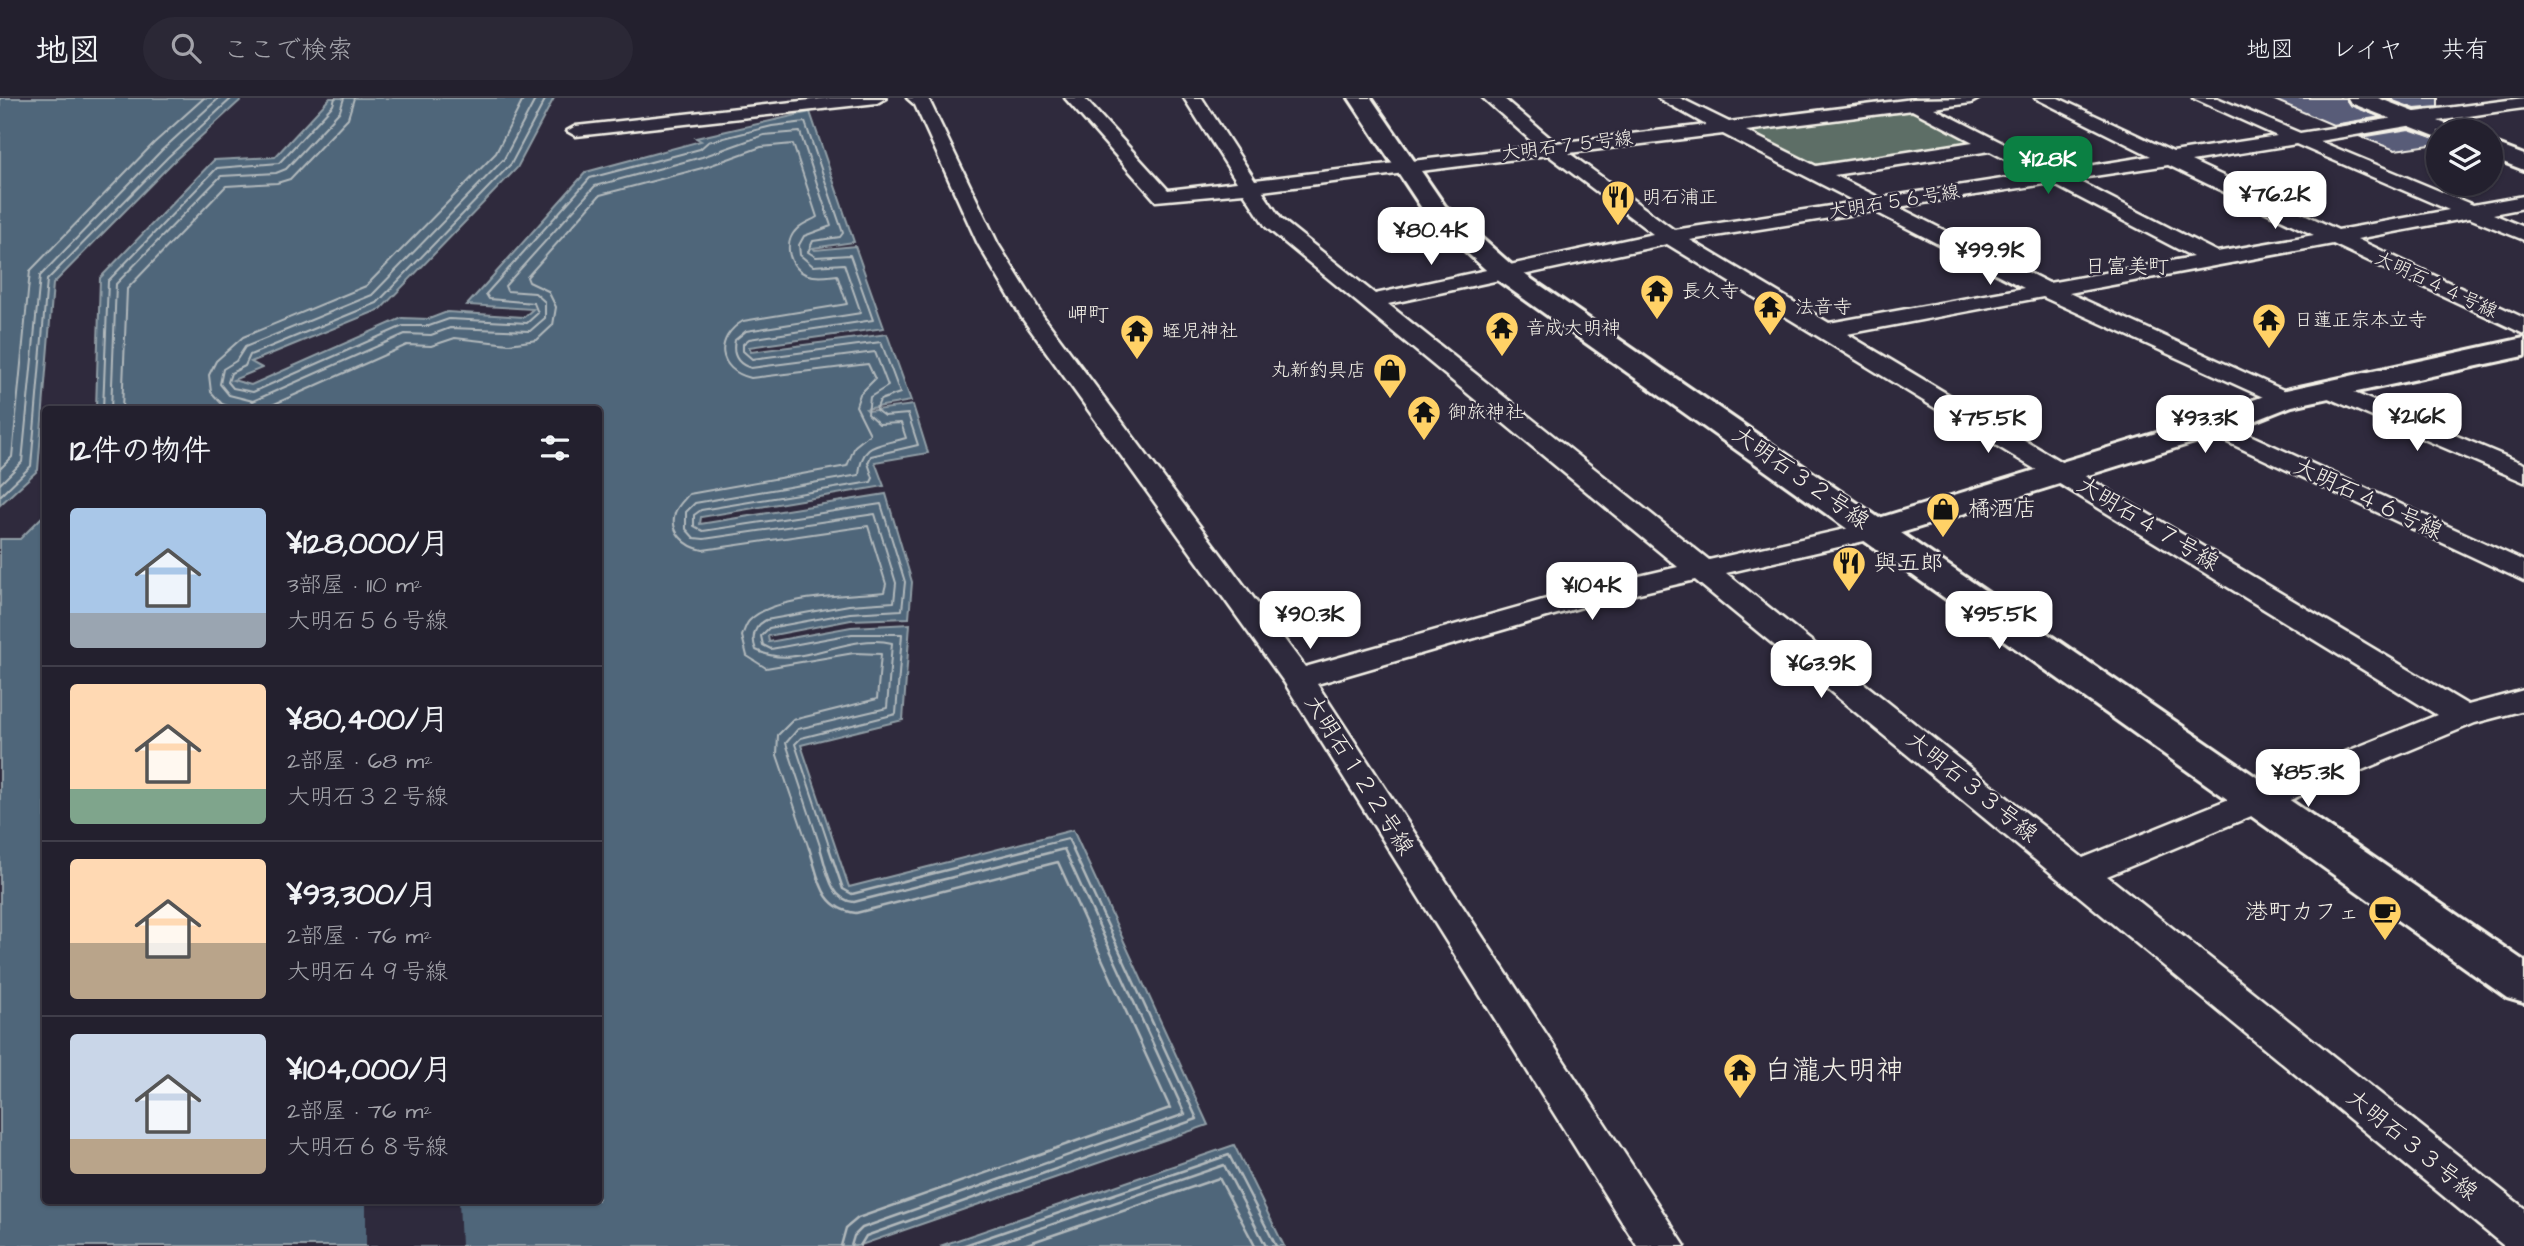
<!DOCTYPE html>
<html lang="ja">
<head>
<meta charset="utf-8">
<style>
	body { margin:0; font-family:"Architects Daughter","Klee One",sans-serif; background:#2b2836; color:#f1f3f6; height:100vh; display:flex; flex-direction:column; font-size:26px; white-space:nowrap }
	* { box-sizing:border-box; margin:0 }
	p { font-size:23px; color:#a3a3aa }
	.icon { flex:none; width:38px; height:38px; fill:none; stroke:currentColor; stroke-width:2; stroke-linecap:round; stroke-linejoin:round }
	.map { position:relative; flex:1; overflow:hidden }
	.panel { position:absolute; left:42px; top:308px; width:560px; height:798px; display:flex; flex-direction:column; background:#23202e; border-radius:7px; box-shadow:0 2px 5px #0004,0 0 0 2px #403e4a }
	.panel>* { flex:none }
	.controls { position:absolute; left:2426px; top:21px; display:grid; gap:14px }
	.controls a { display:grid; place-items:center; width:77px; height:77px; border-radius:50%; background:#23202e; box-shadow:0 2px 5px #0004,0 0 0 2px #403e4a; font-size:35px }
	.price { position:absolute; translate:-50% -60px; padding:0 16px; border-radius:14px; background:#fff; color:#222; font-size:23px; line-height:46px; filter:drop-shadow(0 2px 4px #0008) }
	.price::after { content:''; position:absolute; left:50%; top:42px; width:21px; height:16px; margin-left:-10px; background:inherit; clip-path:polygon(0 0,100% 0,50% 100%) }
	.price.on { background:#0b8043; color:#fff }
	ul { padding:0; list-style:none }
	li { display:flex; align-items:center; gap:21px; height:175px; padding:0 28px }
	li+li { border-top:2px solid #403e4a }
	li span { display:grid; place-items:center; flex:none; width:196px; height:140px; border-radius:7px; color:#555 }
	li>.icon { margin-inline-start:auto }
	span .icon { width:84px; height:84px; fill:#fffc; stroke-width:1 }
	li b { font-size:30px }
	h2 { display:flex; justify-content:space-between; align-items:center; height:84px; padding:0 28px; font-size:30px }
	header { display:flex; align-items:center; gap:42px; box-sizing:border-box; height:98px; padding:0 35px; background:#23202e; border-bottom:2px solid #403e4a }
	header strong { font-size:33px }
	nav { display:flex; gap:38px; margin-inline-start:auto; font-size:24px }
	.search { width:490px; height:63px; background:#2b2836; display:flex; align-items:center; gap:18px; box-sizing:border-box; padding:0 24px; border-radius:38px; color:#a3a3aa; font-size:26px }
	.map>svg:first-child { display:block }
	.green { fill:#5d6e66; stroke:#a8b0a7; stroke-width:2 }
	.water { fill:#4f667a; stroke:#919ea6; stroke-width:2 }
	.pier { fill:#2f2a3d }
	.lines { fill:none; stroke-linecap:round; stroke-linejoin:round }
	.shore-far1 { stroke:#b2b9bc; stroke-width:2 }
	.shore { stroke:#b2b9bc; stroke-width:2.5 }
	.building { fill:#595b78; stroke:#f4f1e8; stroke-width:2 }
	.street-casing { stroke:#f4f1e8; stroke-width:5 }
	.secondary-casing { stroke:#f4f1e8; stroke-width:6 }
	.street { fill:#2f2a3d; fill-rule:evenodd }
	.secondary { fill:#2f2a3d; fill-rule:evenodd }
	.labels { text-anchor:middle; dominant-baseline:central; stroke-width:5; stroke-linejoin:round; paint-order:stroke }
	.far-street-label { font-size:19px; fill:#f4f1e8; stroke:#2f2a3d }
	.far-poi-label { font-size:19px; fill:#f4f1e8; stroke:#2f2a3d; text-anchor:start }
	.far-neighbourhood-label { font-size:21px; fill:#f4f1e8; stroke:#2f2a3d }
	.street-label { font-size:23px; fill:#f4f1e8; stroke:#2f2a3d }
	.poi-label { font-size:23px; fill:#f4f1e8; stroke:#2f2a3d; text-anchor:start }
	.near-poi-label { font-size:28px; fill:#f4f1e8; stroke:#2f2a3d; text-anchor:start }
</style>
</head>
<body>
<header>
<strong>地図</strong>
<div class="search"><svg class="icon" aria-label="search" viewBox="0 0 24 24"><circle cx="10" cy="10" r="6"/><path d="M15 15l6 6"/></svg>ここで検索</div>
<nav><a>地図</a><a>レイヤ</a><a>共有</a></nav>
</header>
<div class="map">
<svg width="2524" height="1148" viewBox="0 0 2524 1148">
	<rect width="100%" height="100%" fill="#2f2a3d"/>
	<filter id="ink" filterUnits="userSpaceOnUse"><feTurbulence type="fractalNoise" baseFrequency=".0143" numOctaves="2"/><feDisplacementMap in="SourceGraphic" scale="14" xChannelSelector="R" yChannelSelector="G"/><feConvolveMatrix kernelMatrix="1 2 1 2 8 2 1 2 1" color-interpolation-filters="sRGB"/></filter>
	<g filter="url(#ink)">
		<polygon class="green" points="1910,14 1920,15 1976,44 1817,70 1745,33"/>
		<g class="water">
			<polygon points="0,0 243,0 173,64 53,186 38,372 0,407"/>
			<polygon points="330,0 554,0 517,70 381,211 251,264 262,270 233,282 251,287 402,220 429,221 447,214 524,219 533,211 467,207 586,74 701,43 696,40 810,14 854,144 813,150 815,152 855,148 884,230 749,249 751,254 887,236 911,303 866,311 868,313 913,307 928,355 875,364 884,388 701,419 700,426 886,396 912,484 909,520 851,522 768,538 769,544 851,529 910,526 903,622 801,647 849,789 1073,732 1208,1027 858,1148 0,1148 0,441 20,441 45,416 46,1102 598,1102 598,312 96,311 100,180 214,62 275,59"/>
			<polygon points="1234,1047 1284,1148 940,1148"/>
		</g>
		<polygon class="pier" points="366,1103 459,1103 461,1148 366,1148"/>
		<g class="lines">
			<g class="shore-far1">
				<path d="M536,0L504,61L372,197L245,249L236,263L223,271L220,286L229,297L253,303L405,236L431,237L450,230L530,233L545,220V204L535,195L507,193L505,188L595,88L702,59L764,37L800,34L831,128L804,138L799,147L800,157L813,168L844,166L861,215L746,233L735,242C732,256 737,266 751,270L875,254L888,288L870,299L868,316L879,326L901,325L906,340C879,348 861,344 859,377L695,405L686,414V431L694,440L704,441L875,416L896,485L894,504L849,507L766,522C753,529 751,539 756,552C797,574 847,534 892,545L887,610L798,631L786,645L821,751"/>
				<polyline points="546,0 511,66 377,205 250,257 245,268 231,275 228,284 233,290 253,294 403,228 429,228 449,221 527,225 538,215 534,205 489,201 486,196 590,80 700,51 708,44 772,28 805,24 843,135 840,139 813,143 808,154 816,159 850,157 873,222 749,241 743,246 743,253 752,261 881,244 900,295 880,302 876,312 884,318 908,316 918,347 871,358 868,365 873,380 871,384 701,412 694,417 694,428 703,433 881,406 905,484 902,512 850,515 769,530 761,538 763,547 771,551 852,536 902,536 896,616 801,640 795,646 830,751"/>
				<polyline points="103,312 108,183 217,70 279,65 333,7 335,0"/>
				<polyline points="111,312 116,186 221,78 276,75 286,71 340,13 344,0"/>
				<polyline points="122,312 127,191 226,88 277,85 290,81 348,20 354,0"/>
				<polyline points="239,312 222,306 211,294 209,277 216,263 243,239 366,188 496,55 524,0"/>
				<path d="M261,312L407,247L431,248L455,240L509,246L537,242L553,227L556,209L548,193L529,184L527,179L600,97L706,69L761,49L793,46L817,119C811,123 803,125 797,131C782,145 789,171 808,177C818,180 828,178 837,177L847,206L743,223C714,240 717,272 751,280L868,266L875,281L860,296L856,308L870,336L855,348L847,368L689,396C685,401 677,408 675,415C669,434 686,449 703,452L868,428L886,486L884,494C850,498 773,497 749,523C746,526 744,533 742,538L747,558L766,570L854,555L881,556L877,601L793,622L778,637L777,657L809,751"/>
				<polyline points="0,371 12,359 30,173 154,45 204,0"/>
				<polyline points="0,386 22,364 40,178 162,52 219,0"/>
				<polyline points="0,398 31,368 47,182 168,59 232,0"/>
				<polyline points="1027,751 1068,741 1073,751"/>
			</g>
			<g class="shore">
				<path d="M809,750C819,779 820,811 856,815L1058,764L1170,1010L858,1120L846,1130L841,1148"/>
				<path d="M820,750C827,770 829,802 854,804L1064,751L1185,1016L862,1130L854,1138L851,1148"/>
				<polyline points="829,750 843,791 852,796 1034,750"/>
				<polyline points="860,1148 866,1138 1197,1021 1072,750"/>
				<polyline points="962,1148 1229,1057 1276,1148"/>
				<polyline points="989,1148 1224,1067 1266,1148"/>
				<polyline points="1021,1148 1219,1080 1255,1148"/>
			</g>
		</g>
		<g class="building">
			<polygon points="2270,0 2345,0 2350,7 2381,19 2333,27"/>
			<polygon points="2385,0 2438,0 2438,9 2415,11"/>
			<polygon points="2409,31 2438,41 2438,46 2395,52 2361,39"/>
		</g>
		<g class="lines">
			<g class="street-casing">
				<g id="street">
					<polygon points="829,0 886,0 877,5 576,38 567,33 576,28"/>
					<path d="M907,0H928L998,146L1043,218L1305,569L1575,493L1678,469L1266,129L1244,95L1156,103L1065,0H1084L1168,92L1237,84L1184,0H1202L1255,82L1537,48L1483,0H1503L1556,45L1706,27L1658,0H1680L1729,24L1913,1L1980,0L1971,5L1934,10L2057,73L2151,58L2035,0H2058L2173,54L2277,38L2193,0H2217L2300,35L2388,21L2408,15L2524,0V10C2455,19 2388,32 2319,43L2473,107L2524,98V110L2493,116L2524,129V142L2469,120L2357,141L2524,220V236L2333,146L2069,195L2292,296L2295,301L2292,306L2283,308L2043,199L1847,236L2468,607L2524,592V612L2475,625L2107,778L2524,1110V1148H2504L1695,482L1592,506L1317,586L1685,1148H1637L1284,584L1022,220L978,146L915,7ZM1912,12L1973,44L1816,68L1746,33ZM1723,36L1856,104L1674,132L1569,55ZM2296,46L2449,112L2338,132L2191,63ZM1990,53L2034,76L1880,100L1834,77ZM1548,57L1653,136L1375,196L1281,121L1262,93ZM2168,67L2314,137L2217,154L2074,81ZM2051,85L2193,159L2049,185L1898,109ZM1874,113L2024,190L1829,225L1690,142ZM1667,146L2437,617L2083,760L1726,475L1886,438L1890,432L1886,426L1876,424L1709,462L1388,206Z"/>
					<polygon points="2328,284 2524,366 2524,384 2319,296 2316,291 2319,286"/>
					<polygon points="2213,320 2524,463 2524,483 2204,333 2200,328 2204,323"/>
				</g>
			</g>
			<g class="secondary-casing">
				<g id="secondary">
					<polygon points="1349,0 1371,0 1445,108 1514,169 1879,420 2202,321 2272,295 2524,240 2524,258 2292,308 2224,335 1901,435 2524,863 2524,905 2507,900 1496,181 1427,118"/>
					<polygon points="2348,0 2378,0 2451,28 2454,33 2438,33 2438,38 2435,38 2351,5"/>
					<polygon points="2490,44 2524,57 2524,72 2490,59"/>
				</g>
			</g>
			<use href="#street" class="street"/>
			<use href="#secondary" class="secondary"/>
		</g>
	</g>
	<defs>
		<g id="restaurant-pin" transform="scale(1.75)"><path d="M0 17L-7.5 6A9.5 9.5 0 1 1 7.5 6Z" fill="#ffd166" stroke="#2f2a3d"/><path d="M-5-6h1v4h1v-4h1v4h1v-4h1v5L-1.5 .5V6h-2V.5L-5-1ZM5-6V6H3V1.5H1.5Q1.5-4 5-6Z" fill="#111"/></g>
		<g id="temple-pin" transform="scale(1.75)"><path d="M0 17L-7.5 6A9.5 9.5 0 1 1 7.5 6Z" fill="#ffd166" stroke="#2f2a3d"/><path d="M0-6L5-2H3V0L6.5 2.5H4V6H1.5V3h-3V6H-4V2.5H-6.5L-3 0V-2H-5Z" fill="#111"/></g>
		<g id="shop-pin" transform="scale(1.75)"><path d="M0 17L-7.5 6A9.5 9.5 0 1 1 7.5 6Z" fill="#ffd166" stroke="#2f2a3d"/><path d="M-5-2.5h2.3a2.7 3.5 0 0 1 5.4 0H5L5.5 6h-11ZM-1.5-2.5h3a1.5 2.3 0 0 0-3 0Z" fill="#111"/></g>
		<g id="cafe-pin" transform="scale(1.75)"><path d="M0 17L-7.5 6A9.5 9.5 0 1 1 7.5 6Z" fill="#ffd166" stroke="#2f2a3d"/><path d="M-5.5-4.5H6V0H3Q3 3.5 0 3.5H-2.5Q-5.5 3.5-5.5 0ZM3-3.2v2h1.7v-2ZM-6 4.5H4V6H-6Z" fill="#111"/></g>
	</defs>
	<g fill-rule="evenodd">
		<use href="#restaurant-pin" x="1618" y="99"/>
		<use href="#temple-pin" x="1657" y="193"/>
		<use href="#temple-pin" x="1770" y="209"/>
		<use href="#temple-pin" x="2269" y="222"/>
		<use href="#temple-pin" x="1502" y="230"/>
		<use href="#temple-pin" x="1137" y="233"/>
		<use href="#shop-pin" x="1390" y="272"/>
		<use href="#temple-pin" x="1424" y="314"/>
		<use href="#shop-pin" x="1943" y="411"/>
		<use href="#restaurant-pin" x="1849" y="465"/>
		<use href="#cafe-pin" x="2385" y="814"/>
		<use href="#temple-pin" x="1740" y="972"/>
	</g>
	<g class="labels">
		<g class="far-street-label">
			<text transform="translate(1567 48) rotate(-7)">大明石７５号線</text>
			<text transform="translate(1894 104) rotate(-9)">大明石５６号線</text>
			<text transform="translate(2436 187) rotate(25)">大明石４４号線</text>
		</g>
		<g class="far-poi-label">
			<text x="1642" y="99">明石浦正</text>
			<text x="1682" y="193">長久寺</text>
			<text x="1795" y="209">法音寺</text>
			<text x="2294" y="222">日蓮正宗本立寺</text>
			<text x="1526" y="230">音成大明神</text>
			<text x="1162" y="233">蛭児神社</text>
			<text x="1366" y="272" text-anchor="end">丸新釣具店</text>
			<text x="1448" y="314">御旅神社</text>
		</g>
		<g class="far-neighbourhood-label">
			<text x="2127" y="168">日富美町</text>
			<text x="1088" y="216">岬町</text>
		</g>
		<g class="street-label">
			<text transform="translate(1801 380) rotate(35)">大明石３２号線</text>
			<text transform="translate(2368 401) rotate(25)">大明石４６号線</text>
			<text transform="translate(2148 426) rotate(31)">大明石４７号線</text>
			<text transform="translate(1359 677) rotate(58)">大明石１２２号線</text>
			<text transform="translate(1972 689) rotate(39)">大明石３３号線</text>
			<text transform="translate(2412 1047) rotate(39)">大明石３３号線</text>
		</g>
		<g class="poi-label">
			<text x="1968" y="411">橘酒店</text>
			<text x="1874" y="465">與五郎</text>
			<text x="2360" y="814" text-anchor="end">港町カフェ</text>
		</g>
		<g class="near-poi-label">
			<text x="1764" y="972">白瀧大明神</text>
		</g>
	</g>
</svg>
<div class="controls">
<a><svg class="icon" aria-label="layers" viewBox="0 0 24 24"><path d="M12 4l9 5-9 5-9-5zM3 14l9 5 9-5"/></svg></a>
</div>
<b class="price on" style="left:2048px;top:98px">¥128K</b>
<b class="price" style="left:2275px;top:133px">¥76.2K</b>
<b class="price" style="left:1431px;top:169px">¥80.4K</b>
<b class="price" style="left:1990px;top:189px">¥99.9K</b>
<b class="price" style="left:2417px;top:355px">¥216K</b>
<b class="price" style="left:1988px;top:357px">¥75.5K</b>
<b class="price" style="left:2205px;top:357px">¥93.3K</b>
<b class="price" style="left:1592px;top:524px">¥104K</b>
<b class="price" style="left:1310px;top:553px">¥90.3K</b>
<b class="price" style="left:1999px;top:553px">¥95.5K</b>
<b class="price" style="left:1821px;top:602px">¥63.9K</b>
<b class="price" style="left:2308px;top:711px">¥85.3K</b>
<section class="panel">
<h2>12件の物件<svg class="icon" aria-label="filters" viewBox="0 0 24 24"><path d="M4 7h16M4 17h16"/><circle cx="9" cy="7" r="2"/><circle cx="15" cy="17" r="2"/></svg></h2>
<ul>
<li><span style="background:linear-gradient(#a9c7e8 75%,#9aa5b1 0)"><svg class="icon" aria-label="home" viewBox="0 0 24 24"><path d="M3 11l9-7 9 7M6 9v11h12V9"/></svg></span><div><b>¥128,000/月</b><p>3部屋 · 110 m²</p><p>大明石５６号線</p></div></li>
<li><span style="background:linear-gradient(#ffd9b3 75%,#7fa58c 0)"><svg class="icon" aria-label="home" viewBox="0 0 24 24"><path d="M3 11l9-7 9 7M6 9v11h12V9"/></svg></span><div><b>¥80,400/月</b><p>2部屋 · 68 m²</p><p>大明石３２号線</p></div></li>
<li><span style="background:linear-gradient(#ffd9b3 60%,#b9a48a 0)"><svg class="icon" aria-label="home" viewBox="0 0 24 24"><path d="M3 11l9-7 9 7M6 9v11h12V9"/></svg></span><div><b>¥93,300/月</b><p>2部屋 · 76 m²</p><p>大明石４９号線</p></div></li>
<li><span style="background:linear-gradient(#c9d6e8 75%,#b9a48a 0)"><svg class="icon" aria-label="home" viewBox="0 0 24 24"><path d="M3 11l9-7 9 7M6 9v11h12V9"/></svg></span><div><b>¥104,000/月</b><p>2部屋 · 76 m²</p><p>大明石６８号線</p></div></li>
</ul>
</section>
</div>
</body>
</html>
